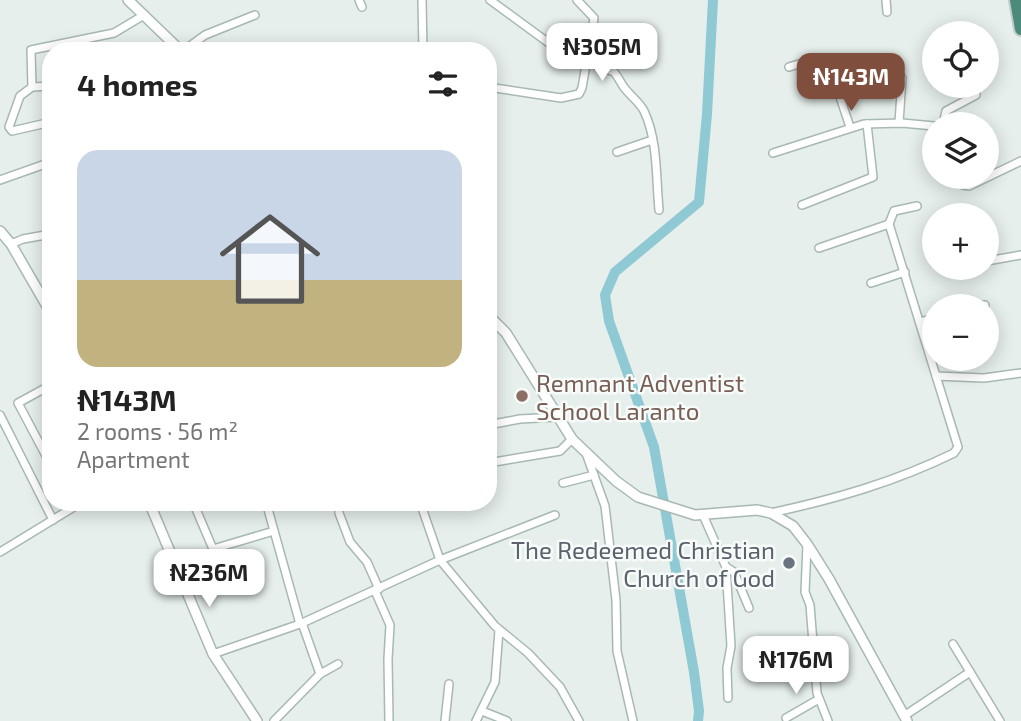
<!DOCTYPE html>
<html lang="en">
<head>
<meta charset="utf-8">
<style>
	body { margin:0; font-family:"Exo 2",sans-serif; background:#f2f2f2; color:#222; height:100vh; display:flex; flex-direction:column; font-size:26px; white-space:nowrap }
	* { box-sizing:border-box; margin:0 }
	p { font-size:23px; color:#767676 }
	.icon { flex:none; width:38px; height:38px; fill:none; stroke:currentColor; stroke-width:2; stroke-linecap:round; stroke-linejoin:round }
	.map { position:relative; flex:1; overflow:hidden }
	.details { position:absolute; left:42px; top:42px; width:455px; height:469px; display:flex; flex-direction:column; background:#fff; border-radius:28px; box-shadow:0 4px 18px #0003 }
	.details>* { flex:none }
	.tools { position:absolute; left:922px; top:21px; display:grid; gap:14px }
	.tools a { display:grid; place-items:center; width:77px; height:77px; border-radius:50%; background:#fff; box-shadow:0 4px 18px #0003; font-size:35px }
	.price { position:absolute; translate:-50% -60px; padding:0 16px; border-radius:14px; background:#fff; color:#222; font-size:23px; line-height:46px; filter:drop-shadow(0 2px 4px #0008) }
	.price::after { content:''; position:absolute; left:50%; top:42px; width:21px; height:16px; margin-left:-10px; background:inherit; clip-path:polygon(0 0,100% 0,50% 100%) }
	.price.active { background:#804e3d; color:#fff }
	ul { padding:0; list-style:none }
	li { display:grid; align-content:center; gap:14px; height:371px; padding:0 35px }
	li+li { border-top:2px solid #e0e0e0 }
	li span { display:grid; place-items:center; height:217px; border-radius:21px; color:#555 }
	li>.icon { margin-inline-start:auto }
	span .icon { width:126px; height:126px; fill:#fffc; stroke-width:1 }
	li b { font-size:30px }
	h2 { display:flex; justify-content:space-between; align-items:center; height:84px; padding:0 35px; font-size:30px }
	.map>svg:first-child { display:block }
	.lines { fill:none; stroke-linecap:round; stroke-linejoin:round }
	.river { stroke:#8ec9d4; stroke-width:10 }
	.minor-casing { stroke:#a8b8b2; stroke-width:10 }
	.tertiary-casing { stroke:#a8b8b2; stroke-width:12 }
	.trunk-casing { stroke:#c2cac8; stroke-width:16 }
	.minor { stroke:#fff; stroke-width:7 }
	.tertiary { stroke:#fff; stroke-width:9 }
	.trunk { stroke:#4c8a7c; stroke-width:12 }
	.education-dot { fill:#8d6e63; stroke:#f7fbf9; stroke-width:2.5 }
	.worship-dot { fill:#6b7280; stroke:#f7fbf9; stroke-width:2.5 }
	.labels { text-anchor:middle; dominant-baseline:central; stroke-width:5; stroke-linejoin:round; paint-order:stroke }
	.education-label { font-size:24px; fill:#785e54; stroke:#f7fbf9; text-anchor:start }
	.worship-label { font-size:24px; fill:#5b616d; stroke:#f7fbf9; text-anchor:end }
</style>
</head>
<body>
<div class="map">
<svg width="1021" height="721" viewBox="0 0 1021 721">
	<rect width="100%" height="100%" fill="#e6efeb"/>
	<g class="lines">
		<polyline class="river" points="698,721 699,711 694,672 654,447 609,321 605,295 615,272 699,202 707,114 713,0"/>
		<g class="minor-casing">
			<g id="minor">
				<polyline points="359,0 362,7"/>
				<polyline points="422,0 423,51"/>
				<path d="M490,0L557,49L614,72C618,77 620,81 623,86C629,95 639,101 644,111C658,140 656,179 659,210"/>
				<polyline points="886,0 887,12"/>
				<polyline points="165,51 173,43"/>
				<polyline points="183,51 205,35 255,15"/>
				<path d="M789,67C833,52 854,62 897,74L902,78L899,123"/>
				<polyline points="835,82 850,127"/>
				<polyline points="32,87 51,86"/>
				<polyline points="488,87 561,98 579,94 582,88 594,18 577,0"/>
				<polyline points="51,122 12,131 9,127 20,96 32,87 31,50 114,33 144,15"/>
				<polyline points="943,124 946,111 976,95 976,86"/>
				<polyline points="617,152 652,140"/>
				<polyline points="773,153 864,124 902,123 934,126"/>
				<polyline points="955,177 962,185 969,186 1021,161"/>
				<polyline points="0,180 51,162"/>
				<polyline points="802,205 873,177 867,124"/>
				<polyline points="889,224 894,211 917,206"/>
				<polyline points="11,244 23,239 51,234"/>
				<polyline points="987,261 1021,255"/>
				<polyline points="871,283 905,272"/>
				<polyline points="979,306 985,305"/>
				<polyline points="920,322 934,318"/>
				<polyline points="936,376 984,378 1021,373"/>
				<polyline points="51,385 18,403 51,465"/>
				<polyline points="0,415 53,520"/>
				<polyline points="488,425 520,419 557,417"/>
				<polyline points="586,453 605,506 616,600 617,651 633,721"/>
				<polyline points="488,463 560,451 572,439"/>
				<polyline points="563,483 594,475"/>
				<polyline points="193,502 213,549 274,531"/>
				<polyline points="266,502 300,624"/>
				<polyline points="420,502 440,560 495,626 528,653 560,687 579,721"/>
				<polyline points="339,513 350,542 367,562 379,589"/>
				<path d="M771,513C835,499 895,482 954,453L958,447L889,224L819,248"/>
				<polyline points="703,515 726,567 731,646 727,668 728,698"/>
				<polyline points="807,545 805,592 810,605 817,693 828,721"/>
				<polyline points="0,552 82,502"/>
				<polyline points="726,567 734,572 749,608"/>
				<polyline points="375,591 390,625 388,659 389,721"/>
				<polyline points="302,623 320,674"/>
				<polyline points="953,644 1000,721"/>
				<polyline points="213,654 300,624 440,560 555,515"/>
				<polyline points="482,711 507,721"/>
				<polyline points="904,716 970,672"/>
				<polyline points="786,718 819,699"/>
				<polyline points="274,721 320,674 338,664"/>
				<polyline points="445,721 449,684"/>
				<polyline points="476,721 495,682 499,630"/>
			</g>
		</g>
		<g class="tertiary-casing">
			<g id="tertiary">
				<polyline points="128,0 181,51"/>
				<polyline points="0,231 11,244 51,313"/>
				<polyline points="488,315 506,333 572,439 616,481 638,497 695,515 757,510 771,513 793,526 807,544 829,579 907,721"/>
				<polyline points="149,502 213,654 257,721"/>
			</g>
		</g>
		<g class="trunk-casing">
			<polyline id="trunk" points="1016,0 1021,29"/>
		</g>
		<use href="#minor" class="minor"/>
		<use href="#tertiary" class="tertiary"/>
		<use href="#trunk" class="trunk"/>
	</g>
	<circle class="education-dot" cx="522" cy="396" r="7"/>
	<circle class="worship-dot" cx="789" cy="563" r="7"/>
	<g class="labels">
		<g class="education-label">
			<text x="536" y="382">Remnant Adventist<tspan x="536" dy="28">School Laranto</tspan></text>
		</g>
		<g class="worship-label">
			<text x="775" y="549">The Redeemed Christian<tspan x="775" dy="28">Church of God</tspan></text>
		</g>
	</g>
</svg>
<div class="tools">
<a><svg class="icon" aria-label="locate" viewBox="0 0 24 24"><circle cx="12" cy="12" r="6"/><path d="M12 2v4M12 18v4M2 12h4M18 12h4"/></svg></a>
<a><svg class="icon" aria-label="layers" viewBox="0 0 24 24"><path d="M12 4l9 5-9 5-9-5zM3 14l9 5 9-5"/></svg></a>
<a>+</a>
<a>−</a>
</div>
<b class="price" style="left:602px;top:83px">₦305M</b>
<b class="price active" style="left:851px;top:113px">₦143M</b>
<b class="price" style="left:209px;top:609px">₦236M</b>
<b class="price" style="left:796px;top:696px">₦176M</b>
<section class="details">
<h2>4 homes<svg class="icon" aria-label="filters" viewBox="0 0 24 24"><path d="M4 7h16M4 17h16"/><circle cx="9" cy="7" r="2"/><circle cx="15" cy="17" r="2"/></svg></h2>
<ul>
<li><span style="background:linear-gradient(#c9d6e8 60%,#c2b280 0)"><svg class="icon" aria-label="home" viewBox="0 0 24 24"><path d="M3 11l9-7 9 7M6 9v11h12V9"/></svg></span><div><b>₦143M</b><p>2 rooms · 56 m²</p><p>Apartment</p></div></li>
</ul>
</section>
</div>
</body>
</html>
